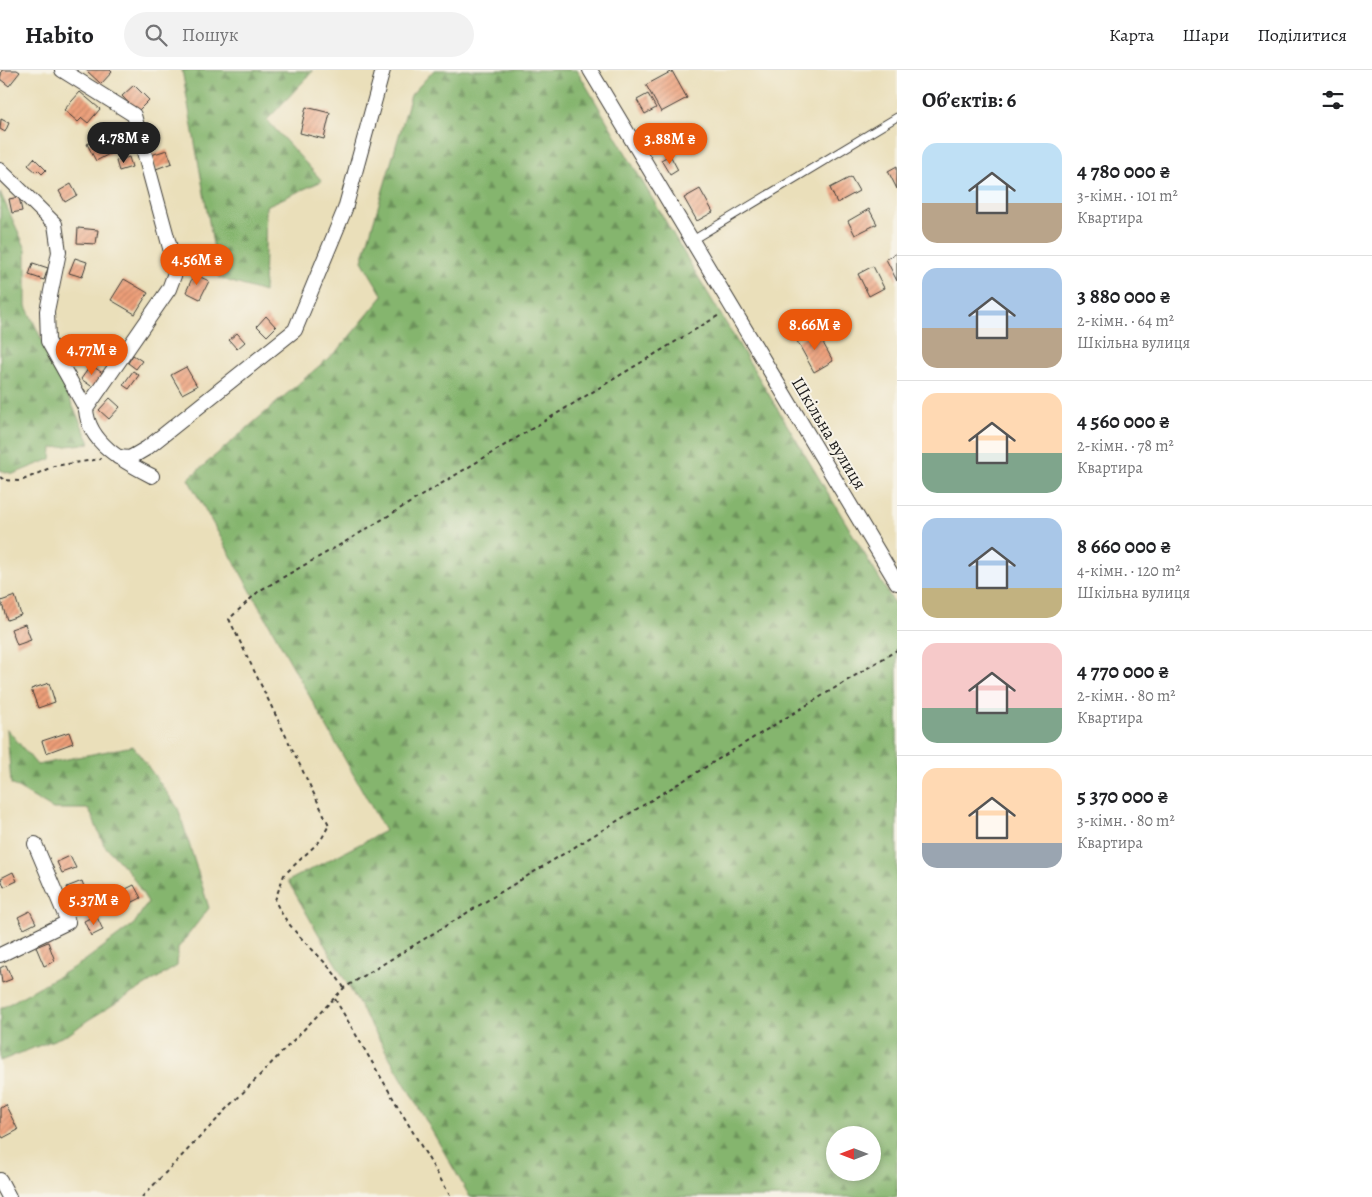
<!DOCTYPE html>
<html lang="uk">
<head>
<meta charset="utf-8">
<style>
	body { margin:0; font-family:Alegreya,serif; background:#f2f2f2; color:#202124; height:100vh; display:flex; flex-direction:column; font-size:19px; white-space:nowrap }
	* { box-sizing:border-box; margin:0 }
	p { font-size:16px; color:#757577 }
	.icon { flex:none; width:28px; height:28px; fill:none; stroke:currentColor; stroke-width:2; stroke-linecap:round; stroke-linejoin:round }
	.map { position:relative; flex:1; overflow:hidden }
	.details { display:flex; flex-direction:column; background:#fff; width:475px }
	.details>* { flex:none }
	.needle { width:32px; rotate:270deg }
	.tools { position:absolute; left:826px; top:1056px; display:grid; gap:10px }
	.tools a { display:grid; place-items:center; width:55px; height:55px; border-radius:50%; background:#fff; box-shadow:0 2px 8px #0003; font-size:25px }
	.price { position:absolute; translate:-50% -42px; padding:0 11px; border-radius:18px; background:#ea580c; color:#fff; font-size:16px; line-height:32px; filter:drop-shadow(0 1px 2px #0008) }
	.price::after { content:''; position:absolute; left:50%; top:30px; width:15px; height:11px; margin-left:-8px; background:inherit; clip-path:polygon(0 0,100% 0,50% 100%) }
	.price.on { background:#222; color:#fff }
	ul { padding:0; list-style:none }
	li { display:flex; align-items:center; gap:15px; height:125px; padding:0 25px }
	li+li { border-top:1px solid #e0e0e0 }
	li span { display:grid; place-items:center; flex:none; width:140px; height:100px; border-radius:15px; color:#555 }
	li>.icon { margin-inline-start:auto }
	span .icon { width:60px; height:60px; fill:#fffc; stroke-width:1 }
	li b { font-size:21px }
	h2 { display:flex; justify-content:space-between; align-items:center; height:60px; padding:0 25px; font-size:21px }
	header { display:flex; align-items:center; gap:30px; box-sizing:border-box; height:70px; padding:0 25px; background:#fff; border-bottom:1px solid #e0e0e0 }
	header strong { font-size:24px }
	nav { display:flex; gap:28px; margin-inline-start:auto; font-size:18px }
	.search { width:350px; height:45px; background:#f2f2f2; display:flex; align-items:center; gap:12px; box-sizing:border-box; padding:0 18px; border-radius:28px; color:#757577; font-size:19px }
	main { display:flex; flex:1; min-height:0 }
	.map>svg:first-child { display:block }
	.forest { fill:url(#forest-firs); stroke:#506845; fill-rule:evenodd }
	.building { fill:url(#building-hatch) }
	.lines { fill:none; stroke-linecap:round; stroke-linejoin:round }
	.lane-casing { stroke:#3b3934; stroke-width:9 }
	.street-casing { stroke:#3b3934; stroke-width:16 }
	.path { stroke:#3b3934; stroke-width:2; stroke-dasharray:4 4; stroke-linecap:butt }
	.lane { stroke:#fff; stroke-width:7 }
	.street { stroke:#fff; stroke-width:14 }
	.labels { text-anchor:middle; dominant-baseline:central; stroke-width:4; stroke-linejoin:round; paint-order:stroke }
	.street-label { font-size:18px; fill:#1c1c1c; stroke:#f7f3e8 }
</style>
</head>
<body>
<header>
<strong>Habito</strong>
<div class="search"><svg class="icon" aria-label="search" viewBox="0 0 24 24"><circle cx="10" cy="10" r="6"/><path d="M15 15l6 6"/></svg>Пошук</div>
<nav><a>Карта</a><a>Шари</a><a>Поділитися</a></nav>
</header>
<main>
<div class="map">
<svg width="897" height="1127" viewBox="0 0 897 1127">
	<defs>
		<pattern id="forest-firs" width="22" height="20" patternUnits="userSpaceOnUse" patternTransform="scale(1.25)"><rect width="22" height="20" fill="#85b56e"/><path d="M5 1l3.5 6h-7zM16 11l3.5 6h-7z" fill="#6c925a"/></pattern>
		<pattern id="building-hatch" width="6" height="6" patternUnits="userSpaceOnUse" patternTransform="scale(1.25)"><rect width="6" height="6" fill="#ed9e78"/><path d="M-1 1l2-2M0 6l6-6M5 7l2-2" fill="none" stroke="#bf8062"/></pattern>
	</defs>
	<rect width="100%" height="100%" fill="#f7f3e8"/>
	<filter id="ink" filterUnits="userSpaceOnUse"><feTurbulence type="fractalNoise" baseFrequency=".02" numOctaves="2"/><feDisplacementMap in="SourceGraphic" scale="10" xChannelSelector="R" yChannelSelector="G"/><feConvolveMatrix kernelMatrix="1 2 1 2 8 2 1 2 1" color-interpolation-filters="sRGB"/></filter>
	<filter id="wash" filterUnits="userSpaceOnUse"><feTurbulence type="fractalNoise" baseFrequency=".0096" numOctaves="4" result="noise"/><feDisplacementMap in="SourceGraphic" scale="20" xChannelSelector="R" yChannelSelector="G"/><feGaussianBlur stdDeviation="1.12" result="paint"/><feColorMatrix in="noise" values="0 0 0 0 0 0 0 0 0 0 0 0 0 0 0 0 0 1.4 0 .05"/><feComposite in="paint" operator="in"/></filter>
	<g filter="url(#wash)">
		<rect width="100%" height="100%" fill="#eadfba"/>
		<g class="forest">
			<polygon points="182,0 313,1 267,50 322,111 266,136 264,222 219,208"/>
			<path d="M434,0H577L697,205L897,538V1127H470L288,811L385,761L188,409L340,278L383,226L362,191L411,25ZM835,1065H872V1102H835Z"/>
			<polygon points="0,122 26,179 26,236 90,373 52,378 51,389 13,404 0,400"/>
			<polygon points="7,659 37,695 133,676 178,738 209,838 178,878 177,896 88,950 69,964 0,991 0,939 83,892 134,854 148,832 130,803 104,775 89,739 53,739 11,714"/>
		</g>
		<g id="blocks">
			<g class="building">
				<polygon points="2,0 17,0 20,2 9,16 0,9"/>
				<polygon points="86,0 110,0 112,2 101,14"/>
				<polygon points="672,1 687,28 661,42 646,15"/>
				<polygon points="134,15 149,30 137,42 122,26"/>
				<polygon points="80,22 100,39 88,53 82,48 78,52 64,40"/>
				<polygon points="648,24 656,38 645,44 637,30"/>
				<polygon points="306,37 330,43 324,69 300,63"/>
				<polygon points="1,49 9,53 5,62 0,59"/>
				<polygon points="104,65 113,82 96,91 87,74"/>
				<polygon points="167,80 172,93 156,99 151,85"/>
				<polygon points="670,85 678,100 670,105 661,90"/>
				<polygon points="129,87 132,97 119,101 116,91"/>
				<polygon points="34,88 46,100 42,104 38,100 36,102 28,95"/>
				<polygon points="897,96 897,119 888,101"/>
				<polygon points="851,107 859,121 837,133 830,118"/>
				<polygon points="71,114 77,125 65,132 59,121"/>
				<polygon points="700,119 713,142 697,151 684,128"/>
				<polygon points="19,127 22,141 12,143 9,129"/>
				<polygon points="869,139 877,154 855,165 848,151"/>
				<polygon points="78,158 98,160 96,174 77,173"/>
				<polygon points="897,183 897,211 886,189"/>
				<polygon points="75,188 87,192 82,207 69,203"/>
				<polygon points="33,193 48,198 44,210 29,205"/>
				<polygon points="873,196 884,218 869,226 858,204"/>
				<polygon points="194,204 209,211 200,229 186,222"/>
				<polygon points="124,209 148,223 135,244 111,230"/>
				<polygon points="266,246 276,257 267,266 257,256"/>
				<polygon points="816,260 833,291 814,302 797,271"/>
				<polygon points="237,263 245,272 237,279 229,270"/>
				<polygon points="133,285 142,291 136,299 128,293"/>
				<polygon points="91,295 104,304 94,318 81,309"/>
				<polygon points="186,297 197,316 182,324 171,305"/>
				<polygon points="133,301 139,305 129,319 123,315"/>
				<polygon points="110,328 120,337 109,349 99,340"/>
				<polygon points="15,526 21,545 7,550 1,531"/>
				<polygon points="25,554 31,570 17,575 11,559"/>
				<polygon points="49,613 55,632 38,638 31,619"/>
				<polygon points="69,662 73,673 46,683 42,671"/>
				<polygon points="70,786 76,798 62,803 57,792"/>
				<polygon points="13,802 17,811 4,817 1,808"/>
				<polygon points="82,811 87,825 71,830 67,817"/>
				<polygon points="134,815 141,828 129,834 122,821"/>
				<polygon points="30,841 36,853 24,859 18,847"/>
				<polygon points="96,845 103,860 91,866 84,851"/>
				<polygon points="48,872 55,891 44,896 36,877"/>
				<polygon points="6,895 12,909 2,913 0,898"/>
				<polygon points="5,1034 18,1060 3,1068 0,1063 0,1037"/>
			</g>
		</g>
	</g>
	<g filter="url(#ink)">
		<use href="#blocks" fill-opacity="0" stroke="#3b3934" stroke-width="1"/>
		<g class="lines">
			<g class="lane-casing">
				<polyline id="lane" points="691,171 897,47"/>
			</g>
			<g class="street-casing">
				<g id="street">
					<path d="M62,0L134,45L173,189L175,203L169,219L86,339C88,373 124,392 152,406"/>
					<polyline points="590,0 897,513"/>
					<polyline points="0,100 55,154 59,182 47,241 48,271 86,339"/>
					<polyline points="118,387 130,388 147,378 295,260 345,139 383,0"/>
					<polyline points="0,885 68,852 35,774"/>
					<polyline points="0,1110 9,1127"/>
				</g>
			</g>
			<g class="path">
				<polyline points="0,407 4,410 21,411 54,396 101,389"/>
				<path d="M344,918C325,885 289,865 275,830L284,805L321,770L329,755L229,549L259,521L345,472L721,244"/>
				<polyline points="335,929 451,1127"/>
				<polyline points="142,1127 344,918 897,580"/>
			</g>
			<use href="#lane" class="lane"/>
			<use href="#street" class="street"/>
		</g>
	</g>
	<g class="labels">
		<g class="street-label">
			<text transform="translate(829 363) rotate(59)">Шкільна вулиця</text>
		</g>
	</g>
</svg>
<div class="tools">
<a><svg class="needle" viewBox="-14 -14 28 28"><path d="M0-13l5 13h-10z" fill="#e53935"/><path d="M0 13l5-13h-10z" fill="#757577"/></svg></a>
</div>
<b class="price on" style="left:124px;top:94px">4.78M ₴</b>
<b class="price" style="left:670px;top:95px">3.88M ₴</b>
<b class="price" style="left:197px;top:216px">4.56M ₴</b>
<b class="price" style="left:815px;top:281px">8.66M ₴</b>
<b class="price" style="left:92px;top:306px">4.77M ₴</b>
<b class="price" style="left:94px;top:856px">5.37M ₴</b>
</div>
<section class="details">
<h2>Об’єктів: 6<svg class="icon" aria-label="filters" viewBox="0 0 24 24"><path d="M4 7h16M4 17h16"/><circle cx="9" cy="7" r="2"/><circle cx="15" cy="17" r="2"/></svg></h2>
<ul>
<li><span style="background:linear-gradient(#bfe0f5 60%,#b9a48a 0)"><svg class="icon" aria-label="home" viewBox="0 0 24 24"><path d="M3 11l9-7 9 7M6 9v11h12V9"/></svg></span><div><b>4 780 000 ₴</b><p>3-кімн. · 101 m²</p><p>Квартира</p></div></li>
<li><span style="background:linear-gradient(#a9c7e8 60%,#b9a48a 0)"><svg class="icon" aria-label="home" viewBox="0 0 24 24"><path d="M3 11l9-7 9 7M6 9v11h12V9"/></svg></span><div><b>3 880 000 ₴</b><p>2-кімн. · 64 m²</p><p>Шкільна вулиця</p></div></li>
<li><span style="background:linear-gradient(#ffd9b3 60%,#7fa58c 0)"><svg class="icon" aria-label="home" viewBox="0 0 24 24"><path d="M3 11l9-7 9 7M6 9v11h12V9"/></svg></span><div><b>4 560 000 ₴</b><p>2-кімн. · 78 m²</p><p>Квартира</p></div></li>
<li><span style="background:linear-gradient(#a9c7e8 70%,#c2b280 0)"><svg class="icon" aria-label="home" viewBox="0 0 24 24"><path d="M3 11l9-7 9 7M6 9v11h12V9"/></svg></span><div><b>8 660 000 ₴</b><p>4-кімн. · 120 m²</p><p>Шкільна вулиця</p></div></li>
<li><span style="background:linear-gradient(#f6c9c9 65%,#7fa58c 0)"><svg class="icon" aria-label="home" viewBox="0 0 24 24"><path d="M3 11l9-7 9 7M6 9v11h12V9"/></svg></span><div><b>4 770 000 ₴</b><p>2-кімн. · 80 m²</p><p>Квартира</p></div></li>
<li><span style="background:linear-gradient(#ffd9b3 75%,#9aa5b1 0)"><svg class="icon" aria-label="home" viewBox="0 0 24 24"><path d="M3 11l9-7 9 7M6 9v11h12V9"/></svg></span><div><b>5 370 000 ₴</b><p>3-кімн. · 80 m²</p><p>Квартира</p></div></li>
</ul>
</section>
</main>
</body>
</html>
